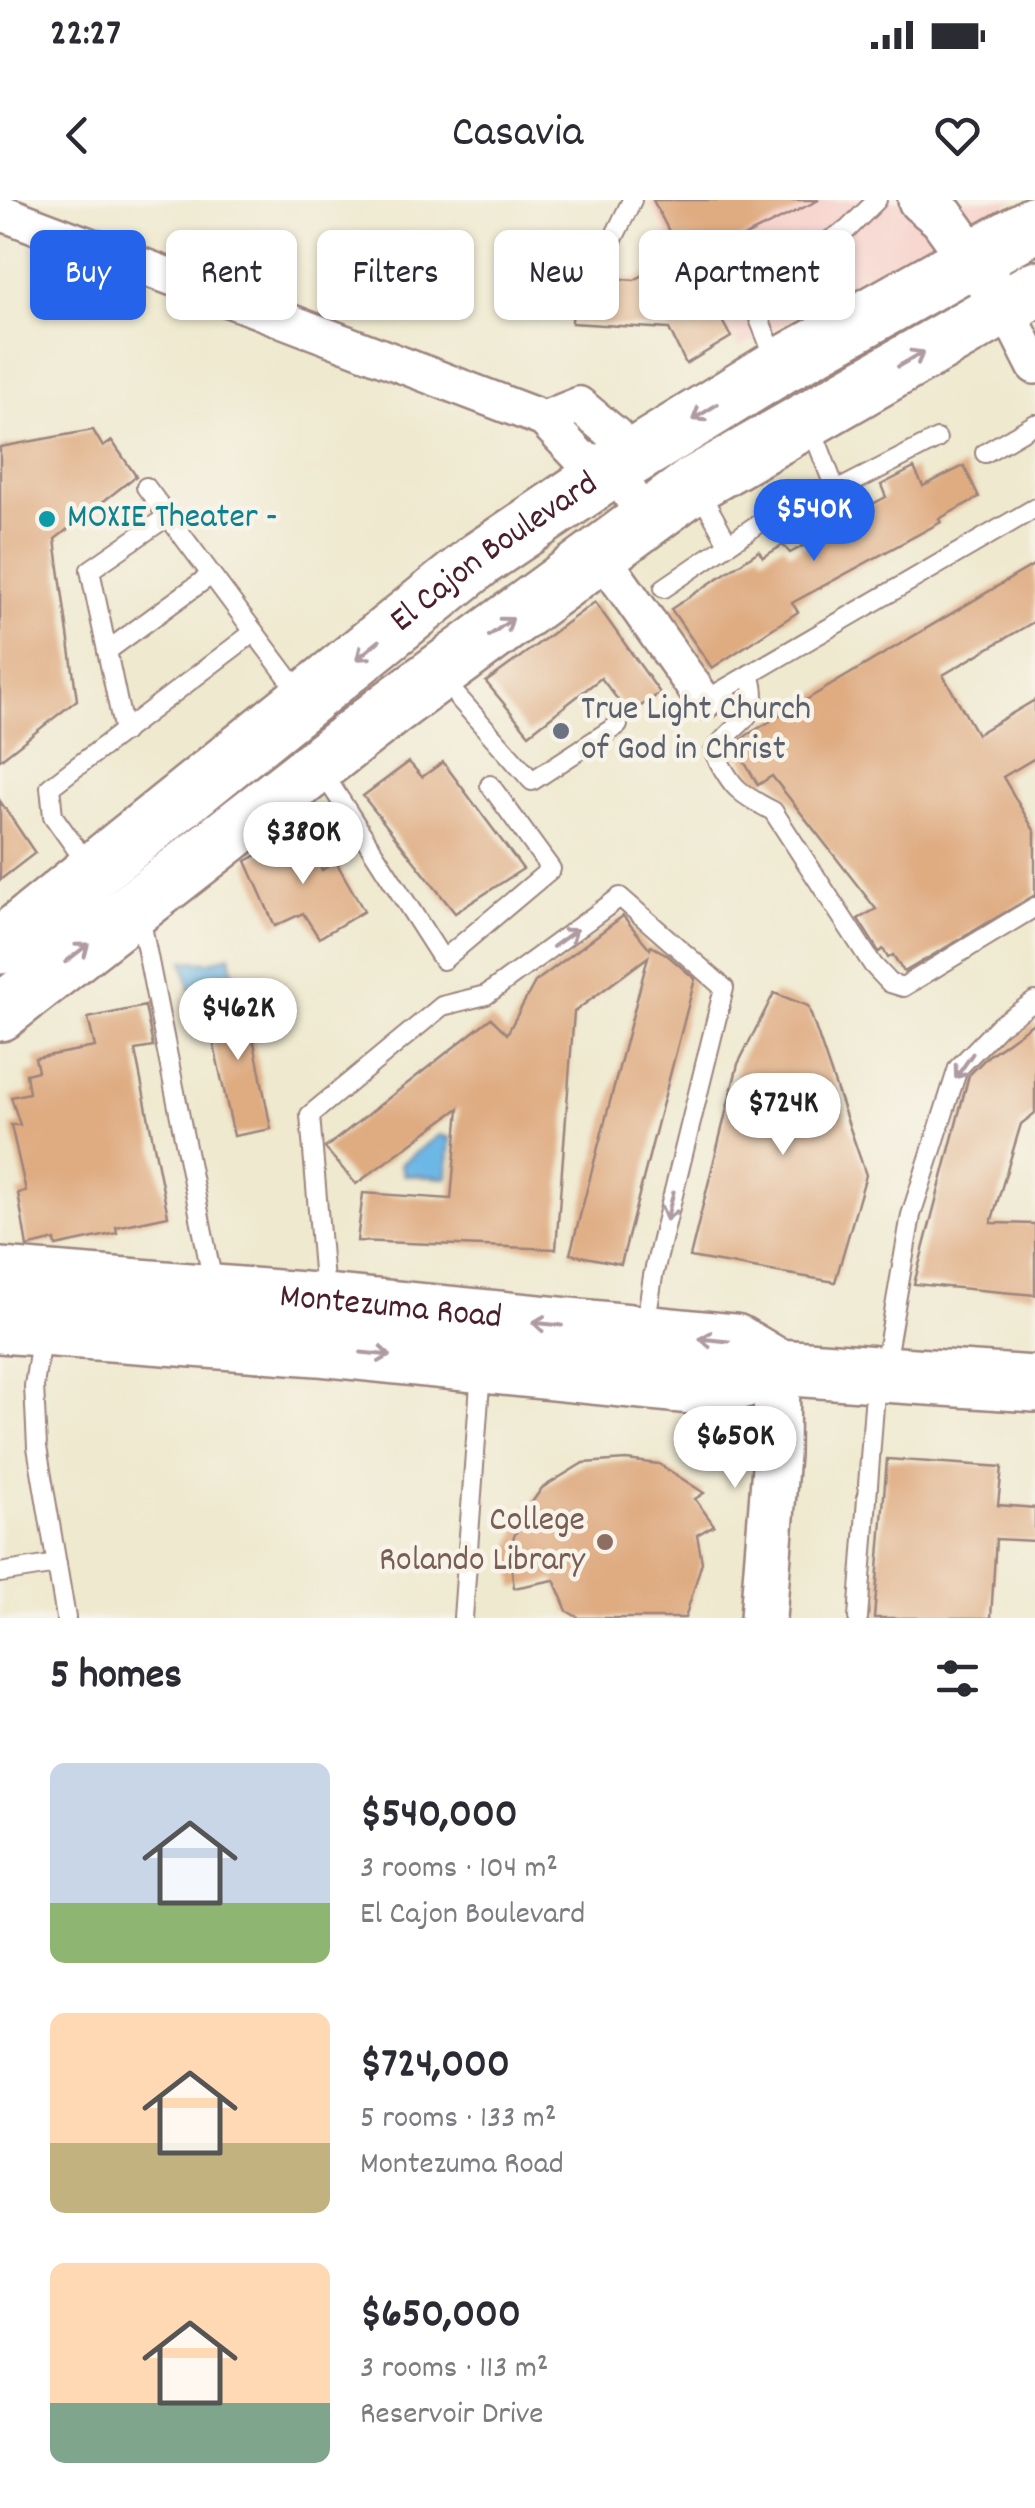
<!DOCTYPE html>
<html lang="en">
<head>
<meta charset="utf-8">
<style>
	body { margin:0; font-family:Dekko,sans-serif; background:#f7f7f7; color:#2b2b33; height:100vh; display:flex; flex-direction:column; font-size:38px; white-space:nowrap }
	* { box-sizing:border-box; margin:0 }
	p { font-size:32px; color:#7c7c81 }
	.icon { flex:none; width:55px; height:55px; fill:none; stroke:currentColor; stroke-width:2; stroke-linecap:round; stroke-linejoin:round }
	.map { position:relative; height:1418px; overflow:hidden }
	.drawer { display:flex; flex-direction:column; background:#fff; flex:1 }
	.drawer>* { flex:none }
	.banner { position:absolute; left:30px; top:30px; width:975px; height:90px; display:flex; gap:20px }
	.price { position:absolute; translate:-50% -85px; padding:0 22px; border-radius:35px; background:#fff; color:#222; font-size:32px; line-height:65px; filter:drop-shadow(0 2px 5px #0008) }
	.price::after { content:''; position:absolute; left:50%; top:60px; width:30px; height:22px; margin-left:-15px; background:inherit; clip-path:polygon(0 0,100% 0,50% 100%) }
	.price.active { background:#2563eb; color:#fff }
	ul { padding:0; list-style:none }
	li { display:flex; align-items:center; gap:30px; height:250px; padding:0 50px }
	li span { display:grid; place-items:center; flex:none; width:280px; height:200px; border-radius:15px; color:#555 }
	li>.icon { margin-inline-start:auto }
	span .icon { width:120px; height:120px; fill:#fffc; stroke-width:1 }
	li b { font-size:42px }
	h2 { display:flex; justify-content:space-between; align-items:center; height:120px; padding:0 50px; font-size:42px }
	.tag { padding:0 35px; border-radius:15px; background:#fff; box-shadow:0 2px 8px #0004; font-size:35px; line-height:90px }
	.tag.active { background:#2563eb; color:#fff }
	.status { display:flex; justify-content:space-between; align-items:center; height:70px; padding:0 50px; background:#fff; direction:ltr }
	.status svg { height:28px; fill:currentColor }
	header { display:flex; justify-content:space-between; align-items:center; height:130px; padding:0 50px; background:#fff; font-size:45px; font-weight:600 }
	.map>svg:first-child { display:block }
	.built { fill:#f7d0cb }
	.water { fill:#6cb7e5; stroke:#5b6b88; stroke-width:2.5 }
	.building { fill:#dfac82 }
	.lines { fill:none; stroke-linecap:round; stroke-linejoin:round }
	.service-casing { stroke:#9c847d; stroke-width:22 }
	.minor-casing { stroke:#9c847d; stroke-width:40 }
	.tertiary-casing { stroke:#9c847d; stroke-width:50 }
	.primary-casing { stroke:#9c847d; stroke-width:60 }
	.service { stroke:#fff; stroke-width:18 }
	.minor { stroke:#fff; stroke-width:35 }
	.tertiary { stroke:#fff; stroke-width:45 }
	.primary { stroke:#fff; stroke-width:55 }
	.oneway { stroke:#ae9aa0 }
	.culture-dot { fill:#0f9aa8; stroke:#f7f3e8; stroke-width:4 }
	.worship-dot { fill:#6b7280; stroke:#f7f3e8; stroke-width:4 }
	.education-dot { fill:#8d6e63; stroke:#f7f3e8; stroke-width:4 }
	.labels { text-anchor:middle; dominant-baseline:central; stroke-width:9; stroke-linejoin:round; paint-order:stroke }
	.culture-label { font-size:35px; fill:#0d838f; stroke:#f7f3e8; text-anchor:start }
	.street-label { font-size:35px; fill:#4a1f2b; stroke:#f7f3e8 }
	.worship-label { font-size:35px; fill:#5b616d; stroke:#f7f3e8; text-anchor:start }
	.education-label { font-size:35px; fill:#785e54; stroke:#f7f3e8; text-anchor:end }
</style>
</head>
<body>
<div class="status"><b>22:27</b><svg viewBox="0 0 49 12"><path d="M0 12V9h3v3zM5 12V6h3v6zM10 12V3h3v9zM15 12V0h3v12zM26 1h20v11H26zM47 4h2v5h-2z"/></svg></div>
<header><svg class="icon" aria-label="back" viewBox="0 0 24 24"><path d="M15 5l-7 7 7 7"/></svg>Casavia<svg class="icon" aria-label="heart" viewBox="0 0 24 24"><path d="M12 20l-8-8c-3-5 5-10 8-4 3-6 11-1 8 4z"/></svg></header>
<div class="map">
<svg width="1035" height="1418" viewBox="0 0 1035 1418">
	<rect width="100%" height="100%" fill="#f7f3e8"/>
	<filter id="ink" filterUnits="userSpaceOnUse"><feTurbulence type="fractalNoise" baseFrequency=".01" numOctaves="2"/><feDisplacementMap in="SourceGraphic" scale="20" xChannelSelector="R" yChannelSelector="G"/><feConvolveMatrix kernelMatrix="1 2 1 2 8 2 1 2 1" color-interpolation-filters="sRGB"/></filter>
	<filter id="wash" filterUnits="userSpaceOnUse"><feTurbulence type="fractalNoise" baseFrequency=".0048" numOctaves="4" result="noise"/><feDisplacementMap in="SourceGraphic" scale="40" xChannelSelector="R" yChannelSelector="G"/><feGaussianBlur stdDeviation="2.25" result="paint"/><feColorMatrix in="noise" values="0 0 0 0 0 0 0 0 0 0 0 0 0 0 0 0 0 1.4 0 .05"/><feComposite in="paint" operator="in"/></filter>
	<g filter="url(#wash)">
		<rect width="100%" height="100%" fill="#efe9cf"/>
		<polygon class="built" points="653,0 1016,0 739,148 693,65 684,69 650,2"/>
		<g class="water">
			<polygon points="230,755 234,780 191,792 183,761 210,762"/>
			<polygon points="439,935 450,938 447,978 404,975 401,964"/>
		</g>
		<g id="blocks">
			<g class="building">
				<polygon points="653,0 819,0 690,63 731,137 686,164 669,129 572,123 574,75 634,80 681,55"/>
				<polygon points="93,230 103,247 112,241 136,276 55,339 77,500 0,560 0,247"/>
				<polygon points="964,266 979,297 939,319 941,322 792,403 798,412 712,468 671,409 759,351 763,357 783,345 790,353 825,334 824,329 886,297 881,285 914,268 923,286"/>
				<polygon points="1035,364 1035,421 943,475 977,534 1035,500 1035,558 1003,577 1035,632 1035,695 904,772 893,755 888,758 883,749 879,752 858,719 876,709 772,576 758,585 735,546 747,535"/>
				<polygon points="595,402 660,493 629,514 601,478 529,534 486,482"/>
				<polygon points="409,562 422,577 443,562 523,669 455,713 363,596"/>
				<polygon points="0,601 35,653 0,680"/>
				<polygon points="299,633 322,670 336,662 364,711 319,738 303,713 275,726 246,661"/>
				<polygon points="623,716 650,749 651,746 666,754 695,779 621,1064 570,1054 648,757 574,812 556,1049 357,1041 363,993 451,999 459,908 356,984 325,948 491,818 507,834 535,782"/>
				<polygon points="244,791 271,929 234,936 204,800"/>
				<polygon points="774,793 808,806 866,975 835,1082 690,1057 738,864"/>
				<polygon points="145,806 153,847 135,850 168,1016 116,1027 117,1033 56,1046 55,1040 27,1047 18,993 26,991 11,925 20,925 11,897 29,893 26,874 38,871 35,858 95,847 88,818"/>
				<polygon points="1035,822 1035,913 1021,924 991,1023 1035,1024 1035,1095 914,1084 969,875 988,856"/>
				<polygon points="887,1259 1002,1267 998,1305 1035,1308 1035,1341 996,1339 991,1418 874,1418"/>
				<polygon points="626,1260 659,1264 704,1293 695,1299 714,1325 697,1335 702,1362 685,1418 579,1418 567,1411 554,1380 514,1388 509,1349 523,1315 542,1288 583,1263"/>
			</g>
		</g>
	</g>
	<g filter="url(#ink)">
		<use href="#blocks" fill-opacity="0" stroke="#9c847d" stroke-width="2.5"/>
		<g class="lines">
			<g class="service-casing">
				<g id="service">
					<polyline points="816,48 850,120"/>
					<polyline points="601,64 632,0"/>
					<polyline points="777,163 747,89 847,30 877,0"/>
					<polyline points="810,224 836,291 937,239"/>
					<polyline points="985,253 1035,224"/>
					<polyline points="146,287 302,496"/>
					<polyline points="699,291 728,343"/>
					<polyline points="664,388 786,305"/>
					<polyline points="107,451 211,375"/>
					<path d="M750,474C765,520 735,519 714,552C732,588 738,593 773,611L873,765L890,783L903,787L1035,707"/>
					<polyline points="441,478 532,581 618,525"/>
					<polyline points="704,501 1035,308"/>
					<polyline points="124,532 90,370 168,316"/>
					<polyline points="321,570 443,760 551,669 490,585"/>
					<polyline points="90,668 53,616 50,587 254,432"/>
					<polyline points="140,716 214,1088"/>
					<polyline points="325,1094 310,915 442,806 486,795 620,697 724,788 653,1076 645,1128"/>
					<polyline points="42,1132 34,1186 37,1247 66,1418"/>
					<polyline points="884,1170 911,1015 958,868 1000,825 1035,801"/>
					<polyline points="0,1373 57,1364"/>
					<polyline points="463,1418 481,1170"/>
					<polyline points="858,1418 876,1179"/>
				</g>
			</g>
			<g class="minor-casing">
				<g id="minor">
					<polyline points="0,12 544,219 581,258 615,268"/>
					<polyline points="1004,105 1035,166"/>
					<polyline points="544,219 579,205 615,235 615,268 645,319"/>
					<polyline points="600,354 704,501"/>
				</g>
			</g>
			<g class="tertiary-casing">
				<g id="tertiary">
					<polyline points="921,0 942,17 992,87"/>
					<polyline points="763,1418 776,1254 777,1167"/>
				</g>
			</g>
			<g class="primary-casing">
				<g id="primary">
					<path id="s1" d="M0,746L480,359L615,268L779,167L1035,24"/>
					<polyline points="0,813 391,508 695,284 1035,89"/>
					<path id="s2" d="M0,1076L303,1100L735,1142L777,1167"/>
					<polyline points="0,1125 318,1148 719,1189 777,1167 877,1174"/>
					<polyline points="883,1174 1035,1184"/>
				</g>
			</g>
			<use href="#service" class="service"/>
			<use href="#minor" class="minor"/>
			<use href="#tertiary" class="tertiary"/>
			<use href="#primary" class="primary"/>
		</g>
		<defs><path id="oneway-shaft" d="M-6 0H5M1.5-3L5.5 0L1.5 3" fill="none" stroke-width="1.6" stroke-linecap="round" stroke-linejoin="round" transform="scale(2.5)"/></defs>
		<g class="oneway">
			<use href="#oneway-shaft" transform="translate(911 159) rotate(-30)"/>
			<use href="#oneway-shaft" transform="translate(705 212) rotate(148)"/>
			<use href="#oneway-shaft" transform="translate(501 427) rotate(-36)"/>
			<use href="#oneway-shaft" transform="translate(368 450) rotate(141)"/>
			<use href="#oneway-shaft" transform="translate(565 738) rotate(-36)"/>
			<use href="#oneway-shaft" transform="translate(77 753) rotate(-38)"/>
			<use href="#oneway-shaft" transform="translate(964 866) rotate(125)"/>
			<use href="#oneway-shaft" transform="translate(670 1006) rotate(104)"/>
			<use href="#oneway-shaft" transform="translate(547 1124) rotate(-174)"/>
			<use href="#oneway-shaft" transform="translate(714 1140) rotate(-174)"/>
			<use href="#oneway-shaft" transform="translate(376 1154) rotate(6)"/>
		</g>
	</g>
	<circle class="culture-dot" cx="47" cy="319" r="10"/>
	<circle class="worship-dot" cx="561" cy="531" r="10"/>
	<circle class="education-dot" cx="605" cy="1342" r="10"/>
	<g class="labels">
		<g class="culture-label">
			<text x="67" y="319">MOXIE Theater -</text>
		</g>
		<g class="street-label">
			<text stroke="none"><textPath href="#s1" startOffset="632">El Cajon Boulevard</textPath></text>
			<text stroke="none"><textPath href="#s2" startOffset="392">Montezuma Road</textPath></text>
		</g>
		<g class="worship-label">
			<text x="581" y="511">True Light Church<tspan x="581" dy="40">of God in Christ</tspan></text>
		</g>
		<g class="education-label">
			<text x="585" y="1322">College<tspan x="585" dy="40">Rolando Library</tspan></text>
		</g>
	</g>
</svg>
<b class="price active" style="left:814px;top:364px">$540K</b>
<b class="price" style="left:303px;top:687px">$380K</b>
<b class="price" style="left:238px;top:863px">$462K</b>
<b class="price" style="left:783px;top:958px">$724K</b>
<b class="price" style="left:735px;top:1291px">$650K</b>
<div class="banner">
<a class="tag active">Buy</a>
<a class="tag">Rent</a>
<a class="tag">Filters</a>
<a class="tag">New</a>
<a class="tag">Apartment</a>
</div>
</div>
<section class="drawer">
<h2>5 homes<svg class="icon" aria-label="filters" viewBox="0 0 24 24"><path d="M4 7h16M4 17h16"/><circle cx="9" cy="7" r="2"/><circle cx="15" cy="17" r="2"/></svg></h2>
<ul>
<li><span style="background:linear-gradient(#c9d6e8 70%,#8fb573 0)"><svg class="icon" aria-label="home" viewBox="0 0 24 24"><path d="M3 11l9-7 9 7M6 9v11h12V9"/></svg></span><div><b>$540,000</b><p>3 rooms · 104 m²</p><p>El Cajon Boulevard</p></div></li>
<li><span style="background:linear-gradient(#ffd9b3 65%,#c2b280 0)"><svg class="icon" aria-label="home" viewBox="0 0 24 24"><path d="M3 11l9-7 9 7M6 9v11h12V9"/></svg></span><div><b>$724,000</b><p>5 rooms · 133 m²</p><p>Montezuma Road</p></div></li>
<li><span style="background:linear-gradient(#ffd9b3 70%,#7fa58c 0)"><svg class="icon" aria-label="home" viewBox="0 0 24 24"><path d="M3 11l9-7 9 7M6 9v11h12V9"/></svg></span><div><b>$650,000</b><p>3 rooms · 113 m²</p><p>Reservoir Drive</p></div></li>
</ul>
</section>
</body>
</html>
